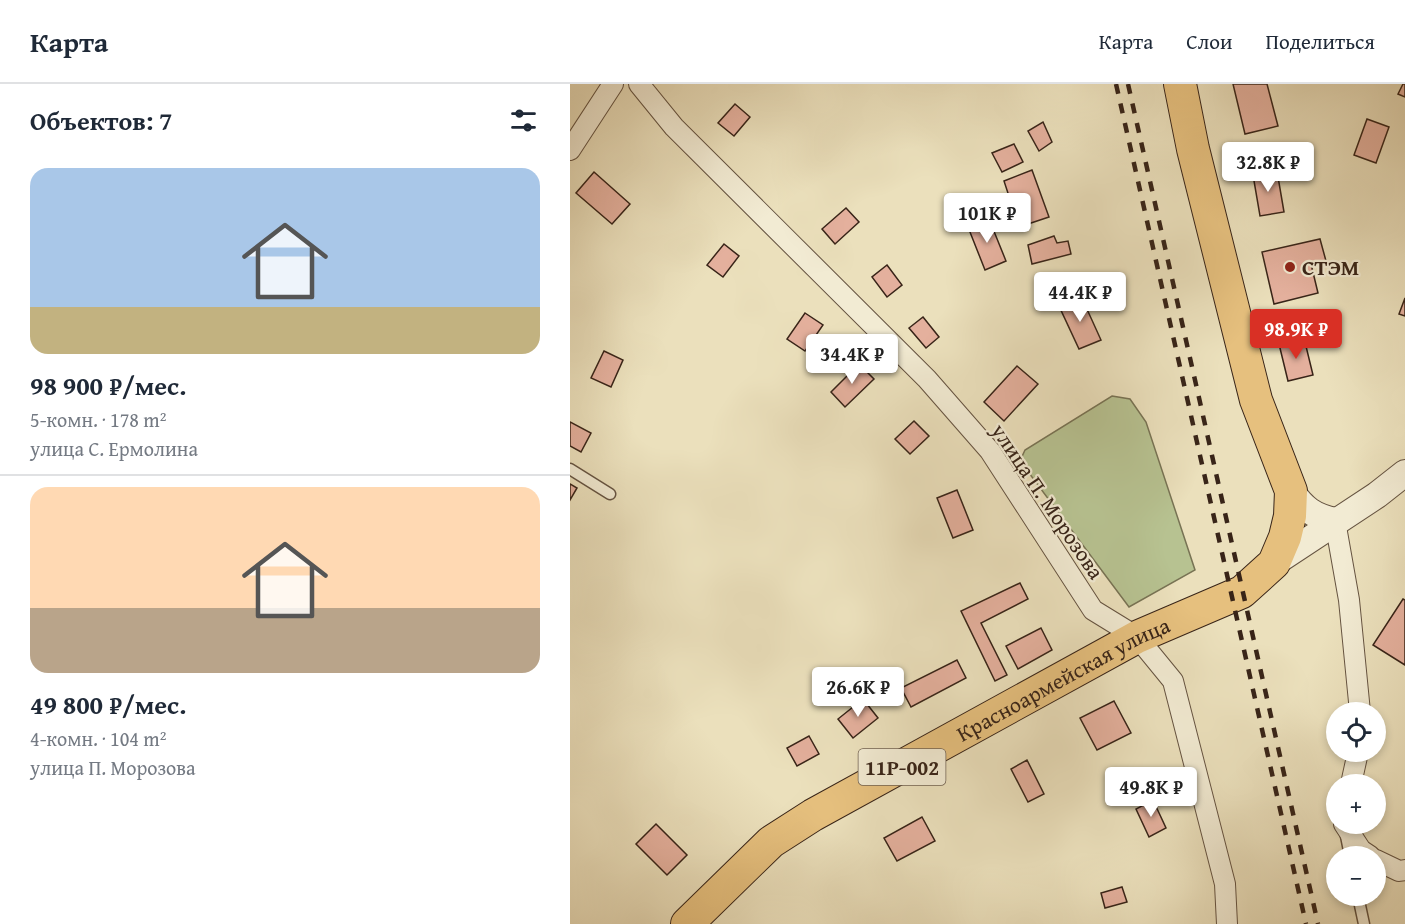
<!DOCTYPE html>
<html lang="ru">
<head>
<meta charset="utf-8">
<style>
	body { margin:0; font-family:"Gentium Book Plus",serif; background:#f2f2f3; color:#1f2937; height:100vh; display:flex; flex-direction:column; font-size:22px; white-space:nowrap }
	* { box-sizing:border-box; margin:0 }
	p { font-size:20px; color:#747a83 }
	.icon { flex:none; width:33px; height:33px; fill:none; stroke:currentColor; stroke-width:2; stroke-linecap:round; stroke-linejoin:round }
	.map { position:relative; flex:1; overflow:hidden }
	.details { display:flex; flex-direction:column; background:#fff; width:570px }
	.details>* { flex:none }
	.tools { position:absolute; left:756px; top:618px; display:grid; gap:12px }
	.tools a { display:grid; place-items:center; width:60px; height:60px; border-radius:50%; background:#fff; box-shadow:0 3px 9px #0003; font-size:30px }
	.price { position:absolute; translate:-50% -51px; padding:0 14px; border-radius:6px; background:#fff; color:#222; font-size:20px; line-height:39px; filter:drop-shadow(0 2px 3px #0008) }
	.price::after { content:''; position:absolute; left:50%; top:36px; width:18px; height:14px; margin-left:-9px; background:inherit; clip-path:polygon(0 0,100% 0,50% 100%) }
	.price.current { background:#d93025; color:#fff }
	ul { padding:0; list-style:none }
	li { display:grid; align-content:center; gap:12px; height:318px; padding:0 30px }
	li+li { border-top:2px solid #e0e1e3 }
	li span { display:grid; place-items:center; height:186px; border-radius:18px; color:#555 }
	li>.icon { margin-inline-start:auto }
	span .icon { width:108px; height:108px; fill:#fffc; stroke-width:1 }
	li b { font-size:26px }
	h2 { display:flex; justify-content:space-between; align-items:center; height:72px; padding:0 30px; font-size:26px }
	header { display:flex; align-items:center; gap:36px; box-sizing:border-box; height:84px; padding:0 30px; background:#fff; border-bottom:2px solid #e0e1e3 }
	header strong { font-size:28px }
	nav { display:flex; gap:33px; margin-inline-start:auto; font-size:21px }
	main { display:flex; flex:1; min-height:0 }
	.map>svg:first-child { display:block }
	.green { fill:#b7c291; stroke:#787354; stroke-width:1.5 }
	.building { fill:#e4b09d; stroke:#382418; stroke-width:1.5 }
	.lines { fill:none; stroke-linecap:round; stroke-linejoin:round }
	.service-casing { stroke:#655341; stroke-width:13 }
	.minor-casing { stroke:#655341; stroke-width:22 }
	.tertiary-casing { stroke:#655341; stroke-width:28 }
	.primary-casing { stroke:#382418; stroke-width:34 }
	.service { stroke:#f2ebd3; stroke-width:10 }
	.minor { stroke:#f2ebd3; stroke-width:20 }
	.tertiary { stroke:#f2ebd3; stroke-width:26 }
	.primary { stroke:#e6c07e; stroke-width:32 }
	.rail { stroke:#382418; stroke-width:4.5; stroke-dasharray:10 10; stroke-linecap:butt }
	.poi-dot { fill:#8f2418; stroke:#f2ebd3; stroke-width:2 }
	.labels { text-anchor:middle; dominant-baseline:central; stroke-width:4.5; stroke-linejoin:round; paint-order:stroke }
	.shield { fill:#f2ebd3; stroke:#706050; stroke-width:1.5 }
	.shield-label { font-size:21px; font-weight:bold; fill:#382418 }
	.poi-label { font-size:22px; font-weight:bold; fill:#382418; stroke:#f2ebd3; text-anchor:start }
	.street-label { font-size:22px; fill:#382418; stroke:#f2ebd3 }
</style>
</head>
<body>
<header>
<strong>Карта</strong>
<nav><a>Карта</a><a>Слои</a><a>Поделиться</a></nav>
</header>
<main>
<section class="details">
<h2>Объектов: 7<svg class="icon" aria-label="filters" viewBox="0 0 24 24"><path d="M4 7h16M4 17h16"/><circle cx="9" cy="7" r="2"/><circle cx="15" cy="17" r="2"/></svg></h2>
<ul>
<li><span style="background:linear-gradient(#a9c7e8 75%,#c2b280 0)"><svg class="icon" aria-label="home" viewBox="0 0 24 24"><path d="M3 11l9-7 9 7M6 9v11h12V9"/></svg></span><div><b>98 900 ₽/мес.</b><p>5-комн. · 178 m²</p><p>улица С. Ермолина</p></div></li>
<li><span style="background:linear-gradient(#ffd9b3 65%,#b9a48a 0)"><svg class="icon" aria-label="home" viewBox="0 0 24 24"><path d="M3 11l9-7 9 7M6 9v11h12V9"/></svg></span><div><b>49 800 ₽/мес.</b><p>4-комн. · 104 m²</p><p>улица П. Морозова</p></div></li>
</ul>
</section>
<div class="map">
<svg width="835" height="840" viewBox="0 0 835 840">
	<rect width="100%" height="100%" fill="#ebe0bc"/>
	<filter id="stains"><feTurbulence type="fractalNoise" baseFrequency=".00333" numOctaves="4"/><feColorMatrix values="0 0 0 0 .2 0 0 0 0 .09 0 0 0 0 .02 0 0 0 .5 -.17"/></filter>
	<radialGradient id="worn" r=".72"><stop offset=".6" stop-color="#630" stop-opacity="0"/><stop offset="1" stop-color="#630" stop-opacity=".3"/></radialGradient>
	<polygon class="green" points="542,312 560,315 576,338 625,486 559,523 450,377 455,366"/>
	<g class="building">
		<polygon points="663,0 697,0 708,42 675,50"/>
		<polygon points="833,0 835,0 835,13 828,10"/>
		<polygon points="165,20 180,33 164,52 148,39"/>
		<polygon points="797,35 819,43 806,79 784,71"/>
		<polygon points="473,38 482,58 469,67 458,47"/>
		<polygon points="444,60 453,78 432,88 422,69"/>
		<polygon points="462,86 479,133 449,143 434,97"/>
		<polygon points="707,87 714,128 690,132 683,91"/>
		<polygon points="24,88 60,120 42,140 6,109"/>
		<polygon points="276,124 289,138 265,160 252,145"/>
		<polygon points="419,135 436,177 415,186 398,143"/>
		<polygon points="484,152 487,159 498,157 501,170 462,180 458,161"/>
		<polygon points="750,155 756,177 741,180 748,209 704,220 692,168"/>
		<polygon points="154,160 169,172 153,193 137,181"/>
		<polygon points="317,181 332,201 317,213 302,193"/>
		<polygon points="511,212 531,256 509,265 489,222"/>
		<polygon points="835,214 835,232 829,230"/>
		<polygon points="235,229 253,241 235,267 217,255"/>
		<polygon points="353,233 369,253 356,264 339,244"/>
		<polygon points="734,254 743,291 718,297 709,260"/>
		<polygon points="34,267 53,276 41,303 21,294"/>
		<polygon points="289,280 304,295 275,323 261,308"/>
		<polygon points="447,282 468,300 434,337 414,318"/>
		<polygon points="344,337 359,352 340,370 325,355"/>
		<polygon points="0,338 21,349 11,368 0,362"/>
		<polygon points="0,400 7,404 0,416"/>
		<polygon points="387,406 403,446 383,454 367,414"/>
		<polygon points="450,499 458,515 411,539 437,591 425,597 391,527"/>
		<polygon points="833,515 835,516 835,581 803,561"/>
		<polygon points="471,544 482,566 448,585 436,562"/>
		<polygon points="387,576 396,594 341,623 331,604"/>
		<polygon points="293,615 308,634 283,654 268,635"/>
		<polygon points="544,617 561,649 527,666 510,634"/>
		<polygon points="239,652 249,670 227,682 217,664"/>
		<polygon points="457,676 474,710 458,718 441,685"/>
		<polygon points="583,716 596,744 579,753 566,725"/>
		<polygon points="352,733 365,757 327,777 314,754"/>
		<polygon points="86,740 117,771 97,791 66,760"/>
		<polygon points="552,803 557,818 535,824 531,809"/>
	</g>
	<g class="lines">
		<g class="service-casing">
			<g id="service">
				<polyline points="0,385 40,410"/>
				<polyline points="776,752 780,772"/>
				<polyline points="788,812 794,840"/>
			</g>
		</g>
		<g class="minor-casing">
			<g id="minor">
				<polyline points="69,0 104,43 357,295 420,367 523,526 567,553 603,597 655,800 657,840"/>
				<polyline points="0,66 43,0"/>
				<polyline points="765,437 779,516 790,628"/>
				<polyline points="781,700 788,668"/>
				<polyline points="774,740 791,766 800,772"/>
				<polyline points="806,776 829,787 835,786"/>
			</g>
		</g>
		<g class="tertiary-casing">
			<g id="tertiary">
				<path d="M721,407C734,425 743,432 765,437"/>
				<polyline points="704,479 807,411 835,389"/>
			</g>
		</g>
		<g class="primary-casing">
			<g id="primary">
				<path id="s1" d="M117,840L201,758L243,731L567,553L672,508L704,479L715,453L720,432L721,407L686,316L623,65L610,0"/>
			</g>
		</g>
		<use href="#service" class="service"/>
		<use href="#minor" class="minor"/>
		<use href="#tertiary" class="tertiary"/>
		<use href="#primary" class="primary"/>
		<g class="rail">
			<polyline points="546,0 736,840"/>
			<polyline points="558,0 748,840"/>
		</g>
	</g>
	<circle class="poi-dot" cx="720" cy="183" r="6"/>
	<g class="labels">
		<rect class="shield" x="288.5" y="665" width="87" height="36" rx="4.5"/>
		<g class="shield-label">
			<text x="332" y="683">11Р-002</text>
		</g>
		<g class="poi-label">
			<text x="732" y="183">СТЭМ</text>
		</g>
		<g class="street-label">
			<text transform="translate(478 417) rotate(56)">улица П. Морозова</text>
			<text stroke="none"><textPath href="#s1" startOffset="452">Красноармейская улица</textPath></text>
		</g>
	</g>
	<rect width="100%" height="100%" filter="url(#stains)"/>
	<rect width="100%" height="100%" fill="url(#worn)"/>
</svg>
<div class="tools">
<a><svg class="icon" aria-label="locate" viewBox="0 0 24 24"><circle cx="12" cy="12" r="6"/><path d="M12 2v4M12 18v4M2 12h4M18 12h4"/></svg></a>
<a>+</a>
<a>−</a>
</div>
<b class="price" style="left:698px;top:109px">32.8K ₽</b>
<b class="price" style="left:417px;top:160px">101K ₽</b>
<b class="price" style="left:510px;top:239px">44.4K ₽</b>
<b class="price current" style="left:726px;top:276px">98.9K ₽</b>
<b class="price" style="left:282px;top:301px">34.4K ₽</b>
<b class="price" style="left:288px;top:634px">26.6K ₽</b>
<b class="price" style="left:581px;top:734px">49.8K ₽</b>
</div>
</main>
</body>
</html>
